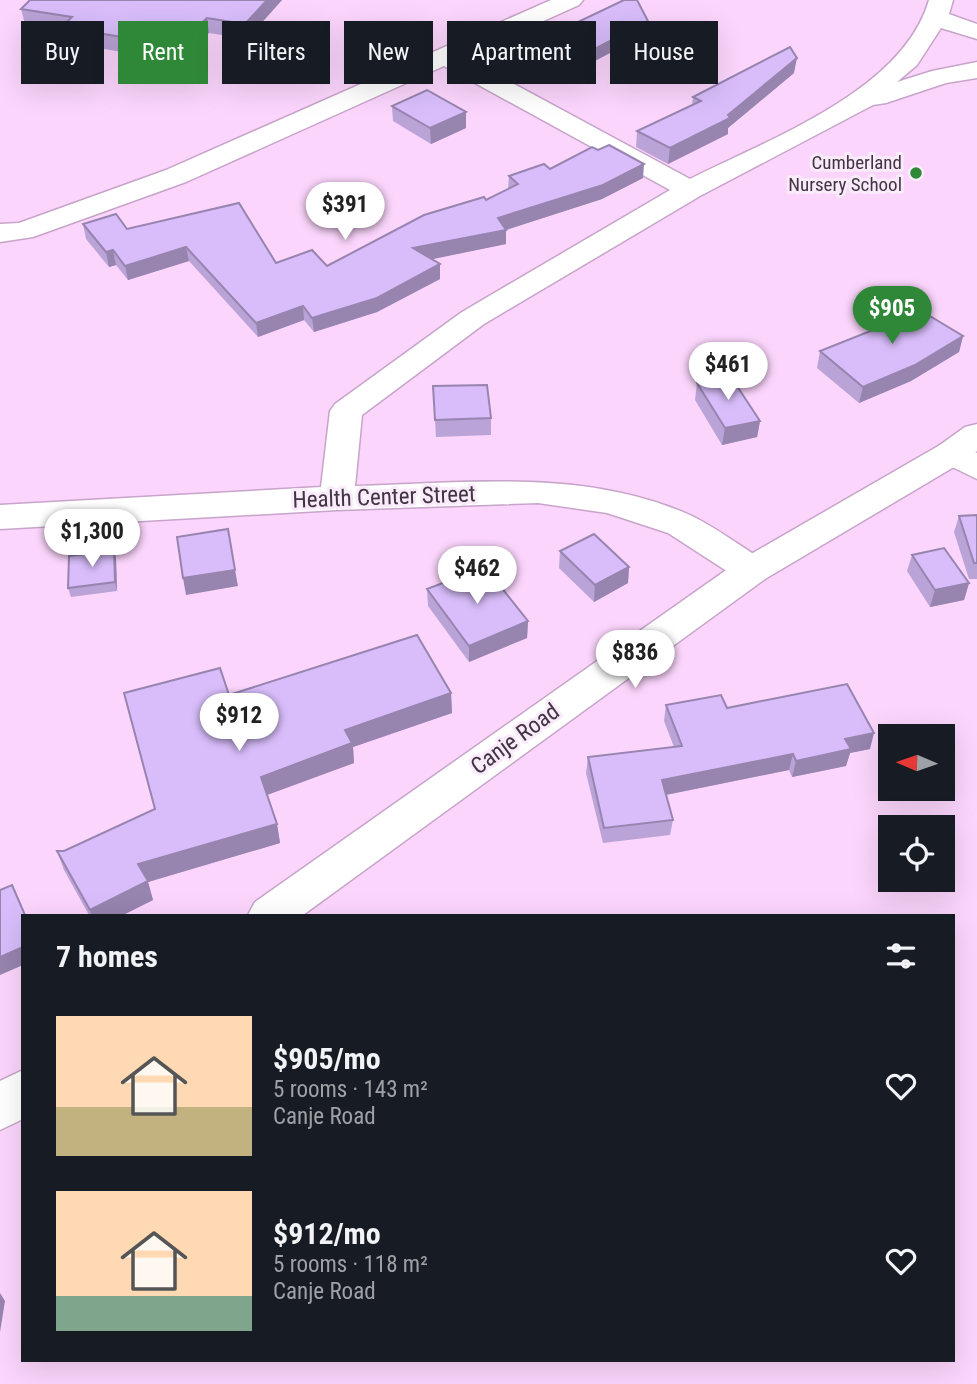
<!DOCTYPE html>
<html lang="en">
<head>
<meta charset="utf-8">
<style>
	body { margin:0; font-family:"Roboto Condensed",sans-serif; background:#242831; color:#f1f3f6; height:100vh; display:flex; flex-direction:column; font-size:26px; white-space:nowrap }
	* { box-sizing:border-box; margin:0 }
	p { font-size:23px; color:#9ea1a6 }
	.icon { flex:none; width:38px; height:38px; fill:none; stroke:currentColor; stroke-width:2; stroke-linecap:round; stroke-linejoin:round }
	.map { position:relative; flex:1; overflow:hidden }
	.sheet { position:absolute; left:21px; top:914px; width:934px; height:448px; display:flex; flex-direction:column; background:#171b24; border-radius:0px; box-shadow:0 7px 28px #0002 }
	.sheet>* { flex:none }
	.guide { position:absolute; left:21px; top:21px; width:936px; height:63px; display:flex; gap:14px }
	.needle { width:46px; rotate:272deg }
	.tools { position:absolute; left:878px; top:724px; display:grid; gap:14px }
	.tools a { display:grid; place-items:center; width:77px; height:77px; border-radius:0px; background:#171b24; box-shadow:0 7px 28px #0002; font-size:35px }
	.price { position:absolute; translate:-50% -60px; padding:0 16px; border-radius:24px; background:#fff; color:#222; font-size:23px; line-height:46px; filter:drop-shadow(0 2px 4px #0008) }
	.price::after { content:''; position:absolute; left:50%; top:42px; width:21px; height:16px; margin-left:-10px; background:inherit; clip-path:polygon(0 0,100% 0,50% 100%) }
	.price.on { background:#2f8838; color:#fff }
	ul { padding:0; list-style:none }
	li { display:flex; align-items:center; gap:21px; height:175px; padding:0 35px }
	li span { display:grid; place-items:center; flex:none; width:196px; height:140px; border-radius:0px; color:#555 }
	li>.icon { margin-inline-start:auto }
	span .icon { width:84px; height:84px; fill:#fffc; stroke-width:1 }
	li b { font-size:30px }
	h2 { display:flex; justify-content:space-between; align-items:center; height:84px; padding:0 35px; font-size:30px }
	.pill { padding:0 24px; border-radius:0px; background:#171b24; box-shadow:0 7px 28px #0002; font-size:24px; line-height:63px }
	.pill.on { background:#2f8838; color:#fff }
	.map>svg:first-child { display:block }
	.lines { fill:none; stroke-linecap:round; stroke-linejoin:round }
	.minor-casing { stroke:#c7a4c9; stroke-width:3 }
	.tertiary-casing { stroke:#c7a4c9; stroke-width:3 }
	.minor { fill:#fff; fill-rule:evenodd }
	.tertiary { fill:#fff; fill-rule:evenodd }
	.wall { fill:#baa3d7 }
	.shaded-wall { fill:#9784af }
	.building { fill:#d8bdfa; stroke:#9784af; stroke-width:2 }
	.poi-dot { fill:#2f8838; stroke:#faebfb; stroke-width:2.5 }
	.labels { text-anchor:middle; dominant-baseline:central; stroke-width:6; stroke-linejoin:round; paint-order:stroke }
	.far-poi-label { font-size:19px; fill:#433444; stroke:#faebfb; text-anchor:end }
	.street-label { font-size:23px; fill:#433444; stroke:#faebfb }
</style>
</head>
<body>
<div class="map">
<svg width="977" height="1384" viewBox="0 0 977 1384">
	<rect width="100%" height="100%" fill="#fbd5fc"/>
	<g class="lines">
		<g class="minor-casing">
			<g id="minor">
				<path d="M551,0H583L579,5L464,57L690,179C769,139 903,91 929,0H953L949,14L977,24V39L941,28L917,65L897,82L932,71L977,62V78L946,83L886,103L873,105L700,196L484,324L362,415L355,486C468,483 586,468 692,516C717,528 741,547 765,561L770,570L765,579L752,583L739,579L668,533L607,513L538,503L337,510L0,529V505L321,487L330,411L335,404L462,312L670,190L444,66L186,182L33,237L0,242V224L19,223L166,170Z"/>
				<polygon points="952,442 977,453 977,479 940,461 935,453 940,445"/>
			</g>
		</g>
		<g class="tertiary-casing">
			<g id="tertiary">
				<polygon points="977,424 977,451 964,461 765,579 303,915 248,915 255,902 739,561 940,445 965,427"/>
				<polygon points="23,1070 23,1119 0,1130 0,1081"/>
			</g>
		</g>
		<use href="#minor" class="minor"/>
		<use href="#tertiary" class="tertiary"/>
	</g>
	<g class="wall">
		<polygon points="30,0 282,0 247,39 209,33 178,62 65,42 63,30 25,24 21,9"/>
		<polygon points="648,21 647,33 552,84 517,64 517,51"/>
		<polygon points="794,73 728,128 728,134 668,164 636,147 637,131 692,105 693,97"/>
		<polygon points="392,106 466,112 466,128 431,144 393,121"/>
		<polygon points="550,169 643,178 602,199 506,230 506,244 431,259 440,264 440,279 377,312 314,332 304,320 258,337 189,261 128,280 116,265 109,267 86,239 83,224 127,229 276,263 327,266 486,200 508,189 509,176"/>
		<polygon points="873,325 963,336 959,352 911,381 859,403 817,368 820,351 872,330"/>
		<polygon points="697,383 760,421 757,437 722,445 695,400"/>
		<polygon points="433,386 491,418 491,435 436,437"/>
		<polygon points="977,515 977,579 969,579 954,532 959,516"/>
		<polygon points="560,551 629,567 628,583 594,602 559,568"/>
		<polygon points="912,555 969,583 964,600 930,607 907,571"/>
		<polygon points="116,558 117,591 71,597 68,588"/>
		<polygon points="427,589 528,621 527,638 469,662 428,606"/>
		<polygon points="451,693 452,713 353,747 354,763 267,795 277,824 280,843 148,882 153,900 123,915 89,915 64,870 57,851 64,851 155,809 229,695"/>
		<polygon points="666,705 727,708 870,749 850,753 846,766 792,777 789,770 666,795 673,820 670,835 603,843 586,773 588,757 674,747 664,721"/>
	</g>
	<g class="shaded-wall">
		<polygon points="267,0 282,0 247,39 245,24"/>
		<polygon points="207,18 209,33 178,62 175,46"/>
		<polygon points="648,21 647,33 552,84 553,71"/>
		<polygon points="797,58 794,73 728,128 728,134 668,164 670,148 728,115"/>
		<polygon points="466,112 466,128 431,144 430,128"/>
		<polygon points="644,164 643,178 602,199 506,230 506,244 414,263 413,248 498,218"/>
		<polygon points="186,247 189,261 128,280 125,266"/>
		<polygon points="113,250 116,265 109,267 106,252"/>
		<polygon points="440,264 440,279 377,312 314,332 312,318"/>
		<polygon points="303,306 304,320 258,337 256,323"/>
		<polygon points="963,336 959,352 911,381 859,403 863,387"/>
		<polygon points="760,421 757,437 722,445 725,428"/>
		<polygon points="114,550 116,558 117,591 115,582"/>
		<polygon points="629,567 628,583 594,602 595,585"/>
		<polygon points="235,570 238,586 186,595 183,578"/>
		<polygon points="969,583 964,600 930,607 935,590"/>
		<polygon points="528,621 527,638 469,662 469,646"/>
		<polygon points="451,693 452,713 353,747 354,763 264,796 261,777 345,730"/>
		<polygon points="874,733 870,749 850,753 846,766 792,777 796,761 845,739"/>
		<polygon points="793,754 789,770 660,796 662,780"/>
		<polygon points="277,824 280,843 148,882 153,900 123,915 91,915 90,910 138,864"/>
		<polygon points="23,947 23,965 0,975 0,957"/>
		<polygon points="0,1293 5,1301 0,1332"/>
	</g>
	<g class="building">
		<polygon points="30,0 267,0 245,24 207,18 175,46 62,27 72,17 21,9"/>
		<polygon points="624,0 637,0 648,21 553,71 517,51"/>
		<polygon points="790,47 797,58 728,115 730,118 670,148 637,131 701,101 693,97"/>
		<polygon points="427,90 466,112 430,128 392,106"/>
		<polygon points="609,145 644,164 603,185 498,218 506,230 413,248 440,264 377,298 312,318 303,306 256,323 186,247 125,266 113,250 106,252 83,224 116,214 127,229 239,203 276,263 312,250 327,266 424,215 484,197 486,200 518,184 509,176 544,164 550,169 592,147 598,150"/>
		<polygon points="910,304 963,336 915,365 863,387 820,351 878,328 873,325"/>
		<polygon points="731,377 760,421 725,428 697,383"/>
		<polygon points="487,385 491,418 435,420 433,386"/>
		<polygon points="977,515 977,563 974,563 959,516"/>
		<polygon points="228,529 235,570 183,578 177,537"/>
		<polygon points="594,534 629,567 595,585 560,551"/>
		<polygon points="944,548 969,583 935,590 912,555"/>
		<polygon points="114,550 115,582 68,588 69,556"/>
		<polygon points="485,567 528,621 469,646 427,589"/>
		<polygon points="417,635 451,693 345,730 352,743 261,777 277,824 138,864 148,881 90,910 57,851 64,851 155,809 124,693 220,668 229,695"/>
		<polygon points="847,684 874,733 845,739 851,749 796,761 793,754 662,780 673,820 604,828 588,757 682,746 666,705 721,695 727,708"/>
		<polygon points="12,885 25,915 23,915 23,947 0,957 0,890"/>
	</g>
	<circle class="poi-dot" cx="916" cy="173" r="7"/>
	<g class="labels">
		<g class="far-poi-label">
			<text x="902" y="162">Cumberland<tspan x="902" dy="22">Nursery School</tspan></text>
		</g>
		<g class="street-label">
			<text transform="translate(384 497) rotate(-2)">Health Center Street</text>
			<text transform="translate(515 739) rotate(-36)">Canje Road</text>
		</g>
	</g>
</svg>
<div class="tools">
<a><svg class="needle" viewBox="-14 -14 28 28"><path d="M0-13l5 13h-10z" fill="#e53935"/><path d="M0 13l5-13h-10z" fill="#9ea1a6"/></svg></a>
<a><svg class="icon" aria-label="locate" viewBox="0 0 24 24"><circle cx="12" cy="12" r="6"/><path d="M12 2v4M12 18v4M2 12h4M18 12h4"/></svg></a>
</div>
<b class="price" style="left:345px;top:242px">$391</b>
<b class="price on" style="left:892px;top:346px">$905</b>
<b class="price" style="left:728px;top:402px">$461</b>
<b class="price" style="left:92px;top:569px">$1,300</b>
<b class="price" style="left:477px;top:606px">$462</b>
<b class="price" style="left:635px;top:690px">$836</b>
<b class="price" style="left:239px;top:753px">$912</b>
<div class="guide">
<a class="pill">Buy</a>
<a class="pill on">Rent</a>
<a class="pill">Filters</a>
<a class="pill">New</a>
<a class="pill">Apartment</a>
<a class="pill">House</a>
</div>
<section class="sheet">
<h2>7 homes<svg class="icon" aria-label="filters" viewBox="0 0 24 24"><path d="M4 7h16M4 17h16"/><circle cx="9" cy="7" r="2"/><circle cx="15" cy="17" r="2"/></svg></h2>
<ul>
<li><span style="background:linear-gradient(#ffd9b3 65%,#c2b280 0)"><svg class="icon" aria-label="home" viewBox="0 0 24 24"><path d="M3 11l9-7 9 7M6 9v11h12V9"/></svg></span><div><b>$905/mo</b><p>5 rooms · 143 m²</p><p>Canje Road</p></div><svg class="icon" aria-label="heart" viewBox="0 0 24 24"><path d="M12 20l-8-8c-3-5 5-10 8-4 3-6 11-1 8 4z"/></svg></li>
<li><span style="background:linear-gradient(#ffd9b3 75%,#7fa58c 0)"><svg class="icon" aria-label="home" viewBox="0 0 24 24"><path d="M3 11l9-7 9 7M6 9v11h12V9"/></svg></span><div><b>$912/mo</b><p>5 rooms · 118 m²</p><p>Canje Road</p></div><svg class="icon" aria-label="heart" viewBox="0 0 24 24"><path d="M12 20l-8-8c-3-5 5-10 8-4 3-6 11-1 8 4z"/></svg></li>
</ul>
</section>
</div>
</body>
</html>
